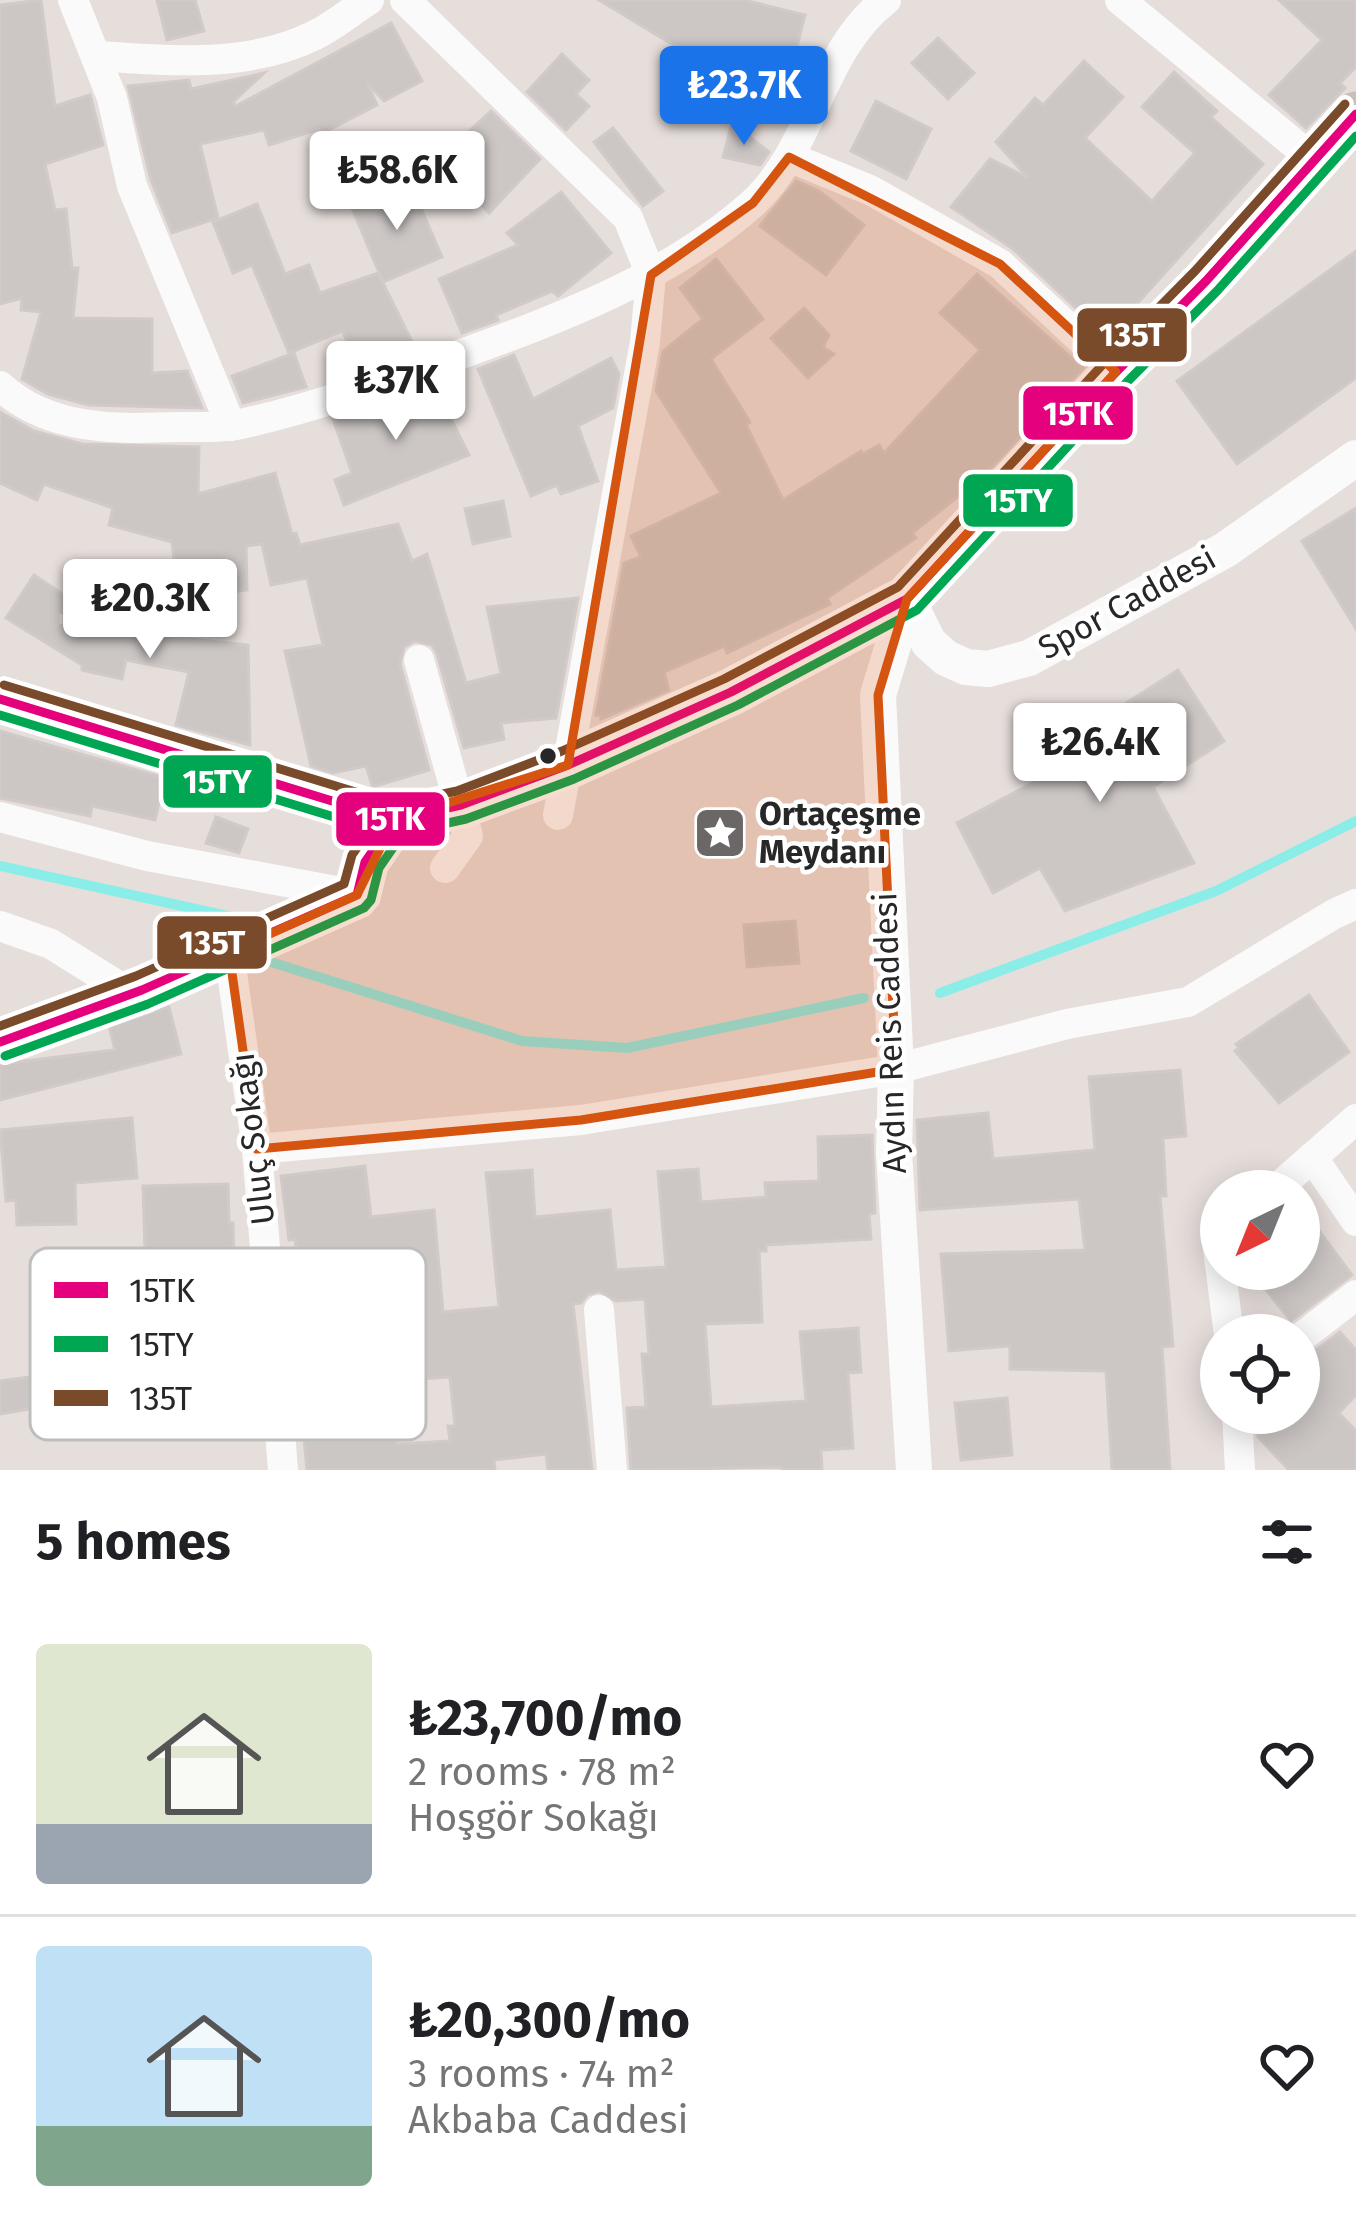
<!DOCTYPE html>
<html lang="en">
<head>
<meta charset="utf-8">
<style>
	body { margin:0; font-family:"Fira Sans",sans-serif; background:#f2f2f2; color:#202124; height:100vh; display:flex; flex-direction:column; font-size:45px; white-space:nowrap }
	* { box-sizing:border-box; margin:0 }
	p { font-size:39px; color:#757577 }
	.icon { flex:none; width:66px; height:66px; fill:none; stroke:currentColor; stroke-width:2; stroke-linecap:round; stroke-linejoin:round }
	.map { position:relative; height:1470px; overflow:hidden }
	.panel { display:flex; flex-direction:column; background:#fff; flex:1 }
	.panel>* { flex:none }
	.needle { width:78px; rotate:223deg }
	.controls { position:absolute; left:1200px; top:1170px; display:grid; gap:24px }
	.controls a { display:grid; place-items:center; width:120px; height:120px; border-radius:50%; background:#fff; box-shadow:0 6px 30px #0003; font-size:60px }
	.price { position:absolute; translate:-50% -102px; padding:0 27px; border-radius:12px; background:#fff; color:#222; font-size:39px; line-height:78px; filter:drop-shadow(0 3px 6px #0008) }
	.price::after { content:''; position:absolute; left:50%; top:72px; width:36px; height:27px; margin-left:-18px; background:inherit; clip-path:polygon(0 0,100% 0,50% 100%) }
	.price.on { background:#1a73e8; color:#fff }
	ul { padding:0; list-style:none }
	li { display:flex; align-items:center; gap:36px; height:300px; padding:0 36px }
	li+li { border-top:3px solid #e0e0e0 }
	li span { display:grid; place-items:center; flex:none; width:336px; height:240px; border-radius:12px; color:#555 }
	li>.icon { margin-inline-start:auto }
	span .icon { width:144px; height:144px; fill:#fffc; stroke-width:1 }
	li b { font-size:51px }
	h2 { display:flex; justify-content:space-between; align-items:center; height:144px; padding:0 36px; font-size:51px }
	.map>svg:first-child { display:block }
	.lines { fill:none; stroke-linecap:round; stroke-linejoin:round }
	.stream { stroke:#8bede8; stroke-width:10 }
	.building { fill:#ccc7c5; stroke:#d1cac8; stroke-width:3; fill-rule:evenodd }
	.minor { stroke:#fbfafa; stroke-width:30 }
	.tertiary { stroke:#fbfafa; stroke-width:36 }
	.primary { stroke:#c9bfb6; stroke-width:45 }
	.bus-1-casing { stroke:#fff; stroke-width:18 }
	.bus-2-casing { stroke:#fff; stroke-width:18 }
	.bus-3-casing { stroke:#fff; stroke-width:18 }
	.bus-1 { stroke:#e5007d; stroke-width:9 }
	.bus-2 { stroke:#00a651; stroke-width:9 }
	.bus-3 { stroke:#7a4b2a; stroke-width:9 }
	.marked { fill:#d5540f; fill-opacity:0.2; stroke:#d5540f; stroke-width:9; stroke-linejoin:round }
	.bus-dot { fill:#272727; stroke:#fff; stroke-width:4.5 }
	.labels { text-anchor:middle; dominant-baseline:central; stroke-width:9; stroke-linejoin:round; paint-order:stroke }
	.street-label { font-size:33px; fill:#272727; stroke:#fff }
	.poi-label { font-size:33px; font-weight:bold; fill:#272727; stroke:#fff; text-anchor:start }
	.key { fill:#fff; stroke:#bebebe; stroke-width:3 }
	.key-label { font-size:33px; fill:#272727 }
	.line-badge { stroke:#fff; stroke-width:4.5 }
	.badge-label { font-size:33px; text-anchor:middle; font-weight:bold; fill:#fff }
</style>
</head>
<body>
<div class="map">
<svg width="1356" height="1470" viewBox="0 0 1356 1470">
	<rect width="100%" height="100%" fill="#e6dedb"/>
	<g class="lines">
		<g class="stream">
			<polyline points="0,866 241,919"/>
			<polyline points="271,962 522,1041 627,1048 864,998"/>
			<polyline points="940,993 1216,891 1356,821"/>
		</g>
	</g>
	<g class="building">
		<polygon points="41,0 55,106 90,95 103,145 45,164 55,210 66,209 72,268 78,268 73,318 152,319 152,373 187,371 202,408 89,405 48,394 22,379 41,312 21,310 22,298 0,304 0,5"/>
		<polygon points="157,0 195,0 204,31 167,40"/>
		<polygon points="599,0 744,0 805,15 779,116 739,96 741,86"/>
		<polygon points="1279,0 1356,0 1356,67 1340,83 1345,88 1306,128 1269,95 1322,40"/>
		<polygon points="391,23 422,81 384,101 367,83 377,105 321,134 319,129 269,145 264,130 200,144 218,218 172,233 151,180 128,86 189,80 191,89 264,73 233,102 236,106"/>
		<polygon points="938,38 974,73 948,99 912,63"/>
		<polygon points="562,54 589,80 576,94 589,106 566,130 527,92"/>
		<polygon points="1084,61 1123,97 1085,138 1152,201 1195,153 1142,107 1174,72 1217,111 1211,117 1263,164 1107,337 1013,249 951,207 990,159 1028,178 996,142 1035,98 1043,105"/>
		<polygon points="876,101 931,129 906,179 851,151"/>
		<polygon points="491,111 540,159 489,213 439,159"/>
		<polygon points="732,123 769,152 760,165 723,157"/>
		<polygon points="613,128 663,191 643,206 594,142"/>
		<polygon points="796,181 819,191 864,225 826,275 760,226"/>
		<polygon points="410,183 442,257 383,282 352,208"/>
		<polygon points="561,192 611,253 558,296 552,291 496,315 498,320 462,333 439,279 518,245 507,233"/>
		<polygon points="257,204 285,274 309,265 320,293 378,273 416,350 361,369 342,331 289,353 252,265 233,273 213,222"/>
		<polygon points="1356,251 1356,378 1237,464 1177,381"/>
		<polygon points="716,259 763,319 711,359 750,422 746,425 783,500 861,451 863,454 879,445 884,453 980,350 940,313 977,274 1083,368 983,477 912,533 916,538 827,598 830,604 727,653 724,646 664,672 669,690 601,719 601,715 596,715 624,563 641,557 631,536 721,493 656,391 663,351 703,319 680,288"/>
		<polygon points="804,308 829,335 823,347 834,354 808,378 771,338"/>
		<polygon points="294,353 306,387 243,403 232,376"/>
		<polygon points="514,355 533,399 611,358 619,374 613,408 578,426 598,481 561,494 557,485 531,496 478,369"/>
		<polygon points="434,385 469,455 344,505 335,480 352,473 333,419"/>
		<polygon points="0,412 34,431 82,444 199,447 198,494 275,473 292,534 296,533 300,545 398,524 412,561 427,554 466,683 501,674 487,607 578,598 556,718 501,723 504,739 464,748 437,654 432,645 415,641 404,647 400,664 429,770 376,786 372,785 366,766 333,773 311,766 285,651 323,645 307,578 271,585 262,544 246,546 247,590 179,599 172,542 109,525 113,508 44,484 37,500 0,483"/>
		<polygon points="503,501 510,536 473,544 465,509"/>
		<polygon points="1356,508 1356,629 1302,541"/>
		<polygon points="34,575 86,610 58,613 58,625 248,645 250,745 176,725 189,672 126,660 122,679 82,670 82,665 6,618"/>
		<polygon points="1178,670 1224,741 1153,787 1194,863 1065,911 1040,868 993,893 957,823 1112,741 1098,721"/>
		<polygon points="0,731 165,778 155,820 92,806 90,816 0,798"/>
		<polygon points="216,817 248,829 239,853 206,843"/>
		<polygon points="795,921 799,963 747,967 744,925"/>
		<polygon points="1309,995 1349,1052 1279,1103 1235,1051 1239,1048 1236,1044"/>
		<polygon points="169,1007 181,1054 0,1100 0,1064 115,1050 109,1026"/>
		<polygon points="1180,1070 1186,1136 1163,1138 1166,1196 1160,1196 1173,1346 1162,1347 1170,1470 1112,1470 1106,1371 1010,1369 1010,1346 949,1351 941,1254 1085,1250 1079,1199 920,1210 917,1120 988,1113 993,1159 1095,1150 1089,1077"/>
		<polygon points="132,1118 137,1178 75,1183 76,1224 17,1225 16,1200 6,1201 0,1130"/>
		<path d="M872,1135L875,1213L869,1214L871,1239L766,1245V1251H759L762,1322L705,1324L711,1407L806,1401L800,1332L858,1328L861,1372L848,1373L853,1448L821,1450L822,1470H782L781,1467L631,1470L627,1408L646,1407L642,1354H649L645,1299L616,1301L599,1291L587,1295L581,1303L573,1304L592,1470H548L546,1454L494,1460L495,1470H307L302,1417H298L288,1292L301,1291L295,1239L289,1240L281,1176L365,1166L371,1217L434,1210L443,1312L499,1307L486,1173L532,1170L535,1217L610,1210L616,1270L666,1267L658,1172L698,1169L701,1202L766,1197L765,1183L819,1181L818,1137ZM450,1377L455,1426H448L450,1441L397,1444L390,1381Z"/>
		<polygon points="228,1184 229,1223 233,1223 236,1390 166,1393 164,1342 118,1369 120,1375 47,1403 47,1406 0,1414 0,1381 58,1373 46,1343 96,1324 90,1313 146,1281 143,1186"/>
		<polygon points="1299,1204 1352,1275 1291,1321 1249,1269 1299,1269"/>
		<polygon points="1340,1332 1356,1350 1356,1395 1339,1413 1356,1431 1356,1470 1289,1470 1258,1437 1257,1413 1299,1413 1299,1358 1311,1354"/>
		<polygon points="1007,1398 1012,1455 961,1460 955,1403"/>
	</g>
	<g class="lines">
		<g class="minor">
			<polyline points="73,0 112,98 132,186 231,426"/>
			<polyline points="405,0 628,218 651,275 645,342 558,815"/>
			<polyline points="1120,0 1314,160"/>
			<path d="M98,56C168,61 248,68 313,36C333,27 351,11 369,0"/>
			<polyline points="789,157 872,191 1000,264 1116,372"/>
			<path d="M0,386C50,432 119,429 181,427C199,427 218,428 236,425C307,410 377,385 445,360C552,321 665,281 752,204C813,149 820,50 886,0"/>
			<polyline points="419,660 468,836 445,868"/>
			<polyline points="0,817 147,856 357,895"/>
			<polyline points="0,926 51,944 131,994"/>
			<polyline points="229,952 257,1149 283,1470"/>
			<polyline points="257,1149 581,1120 896,1069 1067,1024 1188,1002 1334,914 1356,904"/>
			<polyline points="1312,1157 1356,1221"/>
			<polyline points="1274,1191 1356,1119"/>
			<polyline points="1221,1237 1217,1241 1229,1335"/>
			<polyline points="599,1310 612,1470"/>
			<polyline points="1299,1339 1356,1295"/>
			<polyline points="1237,1413 1240,1470"/>
		</g>
		<g class="tertiary">
			<polyline points="907,599 878,695 896,1069 894,1153 914,1470"/>
			<polyline points="907,599 929,643 946,658 966,667 988,669 1029,658 1225,550 1356,458"/>
			<polyline points="0,1042 142,990 357,895 365,862 394,820"/>
		</g>
		<polyline class="primary" points="0,699 394,820 461,805 568,765 731,692 907,599 1116,372 1206,281 1356,114"/>
		<g class="bus-1-casing">
			<g id="bus-1">
				<polyline points="0,699 394,820 461,805 568,765 731,692 907,599 1116,372 1206,281 1356,114"/>
				<polyline points="0,1042 142,990 357,895 365,862 394,820"/>
			</g>
		</g>
		<g class="bus-2-casing">
			<g id="bus-2">
				<polyline points="0,715 393,835 466,819 574,779 738,705 917,610 1127,382 1217,291 1356,136"/>
				<polyline points="5,1056 148,1004 364,908 371,900 379,868 406,829"/>
			</g>
		</g>
		<g class="bus-3-casing">
			<g id="bus-3">
				<polyline points="4,685 395,804 457,791 562,751 724,679 898,587 1105,362 1195,271 1345,104"/>
				<polyline points="0,1026 136,976 344,884 352,855 382,811"/>
			</g>
		</g>
		<use href="#bus-1" class="bus-1"/>
		<use href="#bus-2" class="bus-2"/>
		<use href="#bus-3" class="bus-3"/>
	</g>
	<path class="marked" d="M789,157L1000,264L1116,372L907,599L878,695L896,1069L581,1120L257,1149L229,952L357,895L394,820L568,765L651,275L753,203Z"/>
	<defs>
		<g id="sight-square" transform="scale(2.7)"><rect x="-9" y="-9" width="18" height="18" rx="4" fill="#6a6766" stroke="#fff"/><path d="M0-6L1.8-2.2L6-1.7L2.9 1.2L3.7 5.4L0 3.3L-3.7 5.4L-2.9 1.2L-6-1.7L-1.8-2.2Z" fill="#fff"/></g>
	</defs>
	<g fill-rule="evenodd">
		<use href="#sight-square" x="720" y="833"/>
	</g>
	<circle class="bus-dot" cx="548" cy="756" r="10"/>
	<g class="labels">
		<g class="street-label">
			<text transform="translate(1127 603) rotate(-29)">Spor Caddesi</text>
			<text transform="translate(890 1033) rotate(-92)">Aydın Reis Caddesi</text>
			<text transform="translate(253 1139) rotate(-97)">Uluç Sokağı</text>
		</g>
		<g class="poi-label">
			<text x="759" y="814">Ortaçeşme<tspan x="759" dy="38">Meydanı</tspan></text>
		</g>
	</g>
	<rect x="30" y="1248" width="396" height="192" rx="18" class="key"/>
	<rect x="54" y="1282" width="54" height="16" fill="#e5007d"/>
	<rect x="54" y="1336" width="54" height="16" fill="#00a651"/>
	<rect x="54" y="1390" width="54" height="16" fill="#7a4b2a"/>
	<g class="key-label">
		<text x="129" y="1302">15TK</text>
		<text x="129" y="1356">15TY</text>
		<text x="129" y="1410">135T</text>
	</g>
	<g class="line-badge">
		<rect x="1075" y="306" width="114" height="58" rx="12" fill="#7a4b2a"/>
		<rect x="1021" y="384" width="114" height="58" rx="12" fill="#e5007d"/>
		<rect x="961" y="472" width="114" height="57" rx="12" fill="#00a651"/>
		<rect x="161" y="753" width="113" height="57" rx="12" fill="#00a651"/>
		<rect x="334" y="790" width="113" height="58" rx="12" fill="#e5007d"/>
		<rect x="155" y="914" width="114" height="57" rx="12" fill="#7a4b2a"/>
	</g>
	<g class="badge-label">
		<text x="1132" y="346">135T</text>
		<text x="1078" y="425">15TK</text>
		<text x="1018" y="512">15TY</text>
		<text x="217" y="793">15TY</text>
		<text x="390" y="830">15TK</text>
		<text x="212" y="954">135T</text>
	</g>
</svg>
<div class="controls">
<a><svg class="needle" viewBox="-14 -14 28 28"><path d="M0-13l5 13h-10z" fill="#e53935"/><path d="M0 13l5-13h-10z" fill="#757577"/></svg></a>
<a><svg class="icon" aria-label="locate" viewBox="0 0 24 24"><circle cx="12" cy="12" r="6"/><path d="M12 2v4M12 18v4M2 12h4M18 12h4"/></svg></a>
</div>
<b class="price on" style="left:744px;top:148px">₺23.7K</b>
<b class="price" style="left:397px;top:233px">₺58.6K</b>
<b class="price" style="left:396px;top:443px">₺37K</b>
<b class="price" style="left:150px;top:661px">₺20.3K</b>
<b class="price" style="left:1100px;top:805px">₺26.4K</b>
</div>
<section class="panel">
<h2>5 homes<svg class="icon" aria-label="filters" viewBox="0 0 24 24"><path d="M4 7h16M4 17h16"/><circle cx="9" cy="7" r="2"/><circle cx="15" cy="17" r="2"/></svg></h2>
<ul>
<li><span style="background:linear-gradient(#dfe7d0 75%,#9aa5b1 0)"><svg class="icon" aria-label="home" viewBox="0 0 24 24"><path d="M3 11l9-7 9 7M6 9v11h12V9"/></svg></span><div><b>₺23,700/mo</b><p>2 rooms · 78 m²</p><p>Hoşgör Sokağı</p></div><svg class="icon" aria-label="heart" viewBox="0 0 24 24"><path d="M12 20l-8-8c-3-5 5-10 8-4 3-6 11-1 8 4z"/></svg></li>
<li><span style="background:linear-gradient(#bfe0f5 75%,#7fa58c 0)"><svg class="icon" aria-label="home" viewBox="0 0 24 24"><path d="M3 11l9-7 9 7M6 9v11h12V9"/></svg></span><div><b>₺20,300/mo</b><p>3 rooms · 74 m²</p><p>Akbaba Caddesi</p></div><svg class="icon" aria-label="heart" viewBox="0 0 24 24"><path d="M12 20l-8-8c-3-5 5-10 8-4 3-6 11-1 8 4z"/></svg></li>
</ul>
</section>
</body>
</html>
